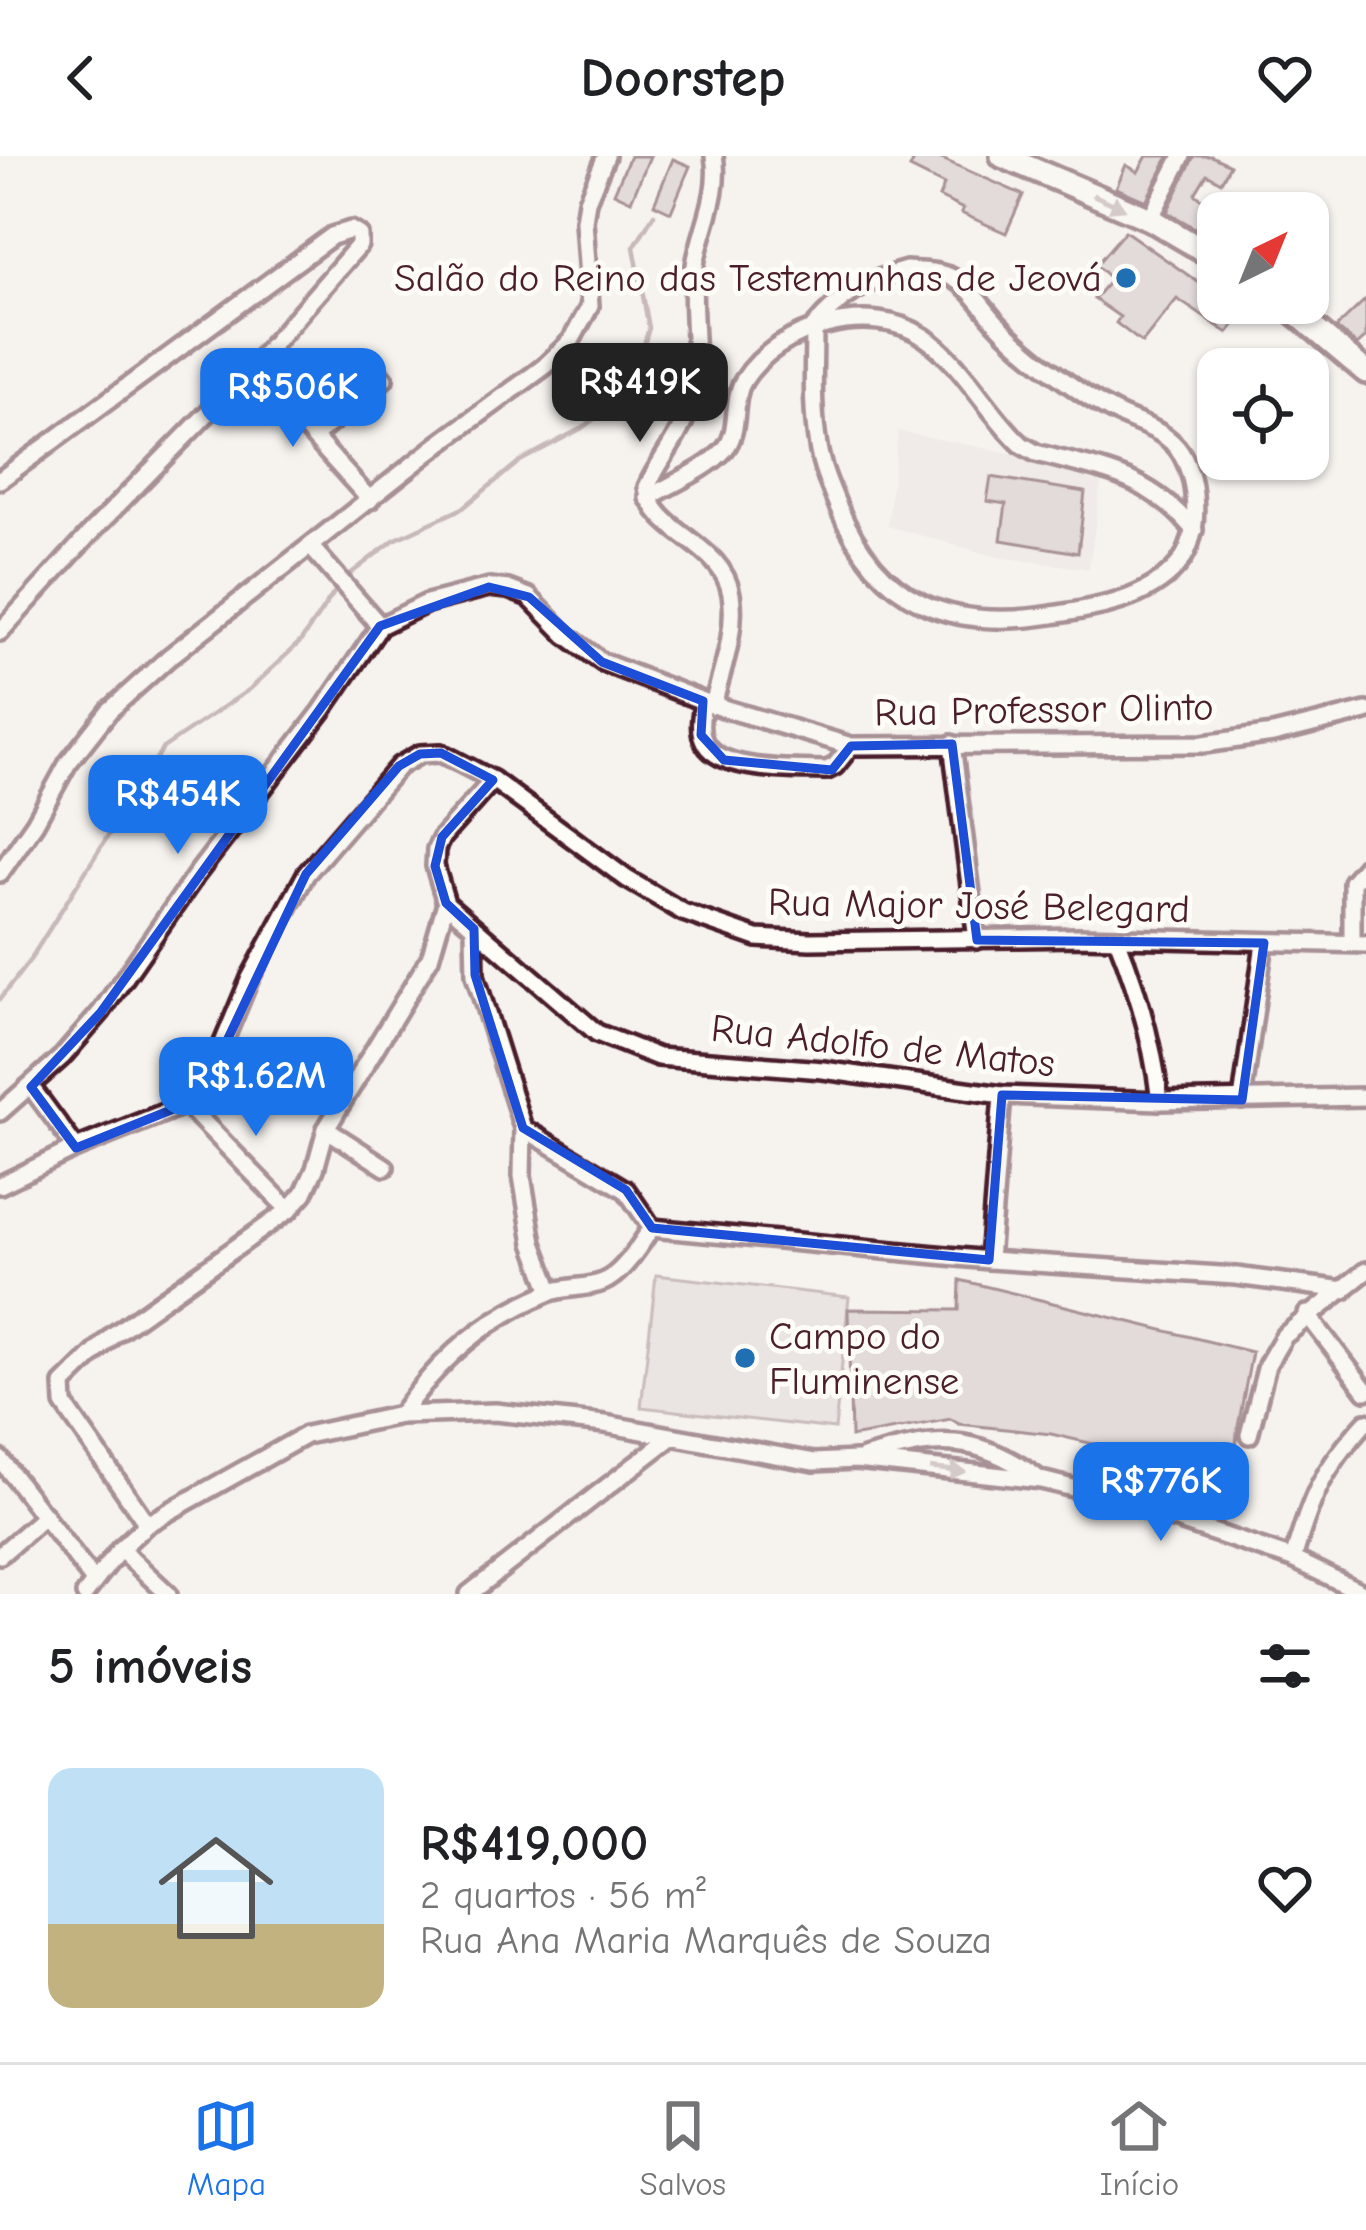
<!DOCTYPE html>
<html lang="pt">
<head>
<meta charset="utf-8">
<style>
	body { margin:0; font-family:"Comic Neue",sans-serif; background:#f2f2f2; color:#202124; height:100vh; display:flex; flex-direction:column; font-size:45px; white-space:nowrap }
	* { box-sizing:border-box; margin:0 }
	p { font-size:39px; color:#757577 }
	.icon { flex:none; width:66px; height:66px; fill:none; stroke:currentColor; stroke-width:2; stroke-linecap:round; stroke-linejoin:round }
	.map { position:relative; height:1438px; overflow:hidden }
	.side { display:flex; flex-direction:column; background:#fff; flex:1 }
	.side>* { flex:none }
	.needle { width:78px; rotate:43deg }
	.fabs { position:absolute; left:1197px; top:36px; display:grid; gap:24px }
	.fabs a { display:grid; place-items:center; width:132px; height:132px; border-radius:24px; background:#fff; box-shadow:0 3px 9px #0004; font-size:60px }
	.price { position:absolute; translate:-50% -102px; padding:0 27px; border-radius:24px; background:#1a73e8; color:#fff; font-size:39px; line-height:78px; filter:drop-shadow(0 3px 6px #0008) }
	.price::after { content:''; position:absolute; left:50%; top:72px; width:36px; height:27px; margin-left:-18px; background:inherit; clip-path:polygon(0 0,100% 0,50% 100%) }
	.price.selected { background:#222; color:#fff }
	ul { padding:0; list-style:none }
	li { display:flex; align-items:center; gap:36px; height:300px; padding:0 48px }
	li span { display:grid; place-items:center; flex:none; width:336px; height:240px; border-radius:24px; color:#555 }
	li>.icon { margin-inline-start:auto }
	span .icon { width:144px; height:144px; fill:#fffc; stroke-width:1 }
	li b { font-size:51px }
	h2 { display:flex; justify-content:space-between; align-items:center; height:144px; padding:0 48px; font-size:51px }
	header { display:flex; justify-content:space-between; align-items:center; height:156px; padding:0 48px; background:#fff; font-size:54px; font-weight:700 }
	.menu { display:flex; justify-content:space-around; align-items:center; height:168px; border-top:3px solid #e0e0e0; background:#fff; font-size:33px; color:#757577 }
	.menu a { display:grid; justify-items:center; gap:6px }
	.menu .selected { color:#1a73e8 }
	.map>svg:first-child { display:block }
	.built { fill:#e9e3e0 }
	.green { fill:#dcd4d2; stroke:#937a7e; stroke-width:3 }
	.lines { fill:none; stroke-linecap:round; stroke-linejoin:round }
	.stream { stroke:#8e7378; stroke-width:4.5 }
	.building { fill:#cbbfbe; stroke:#4a1f2b; stroke-width:3 }
	.minor-casing { stroke:#4a1f2b; stroke-width:24 }
	.secondary-casing { stroke:#4a1f2b; stroke-width:30 }
	.minor { stroke:#fdfcf7; stroke-width:15 }
	.secondary { stroke:#fdfcf7; stroke-width:21 }
	.oneway { fill:#ac999b }
	.marked { fill:none; stroke:#1d4ed8; stroke-width:9; stroke-linejoin:round }
	.poi-dot { fill:#1f6fb2; stroke:#fdfcf7; stroke-width:4.5 }
	.labels { text-anchor:middle; dominant-baseline:central; stroke-width:10; stroke-linejoin:round; paint-order:stroke }
	.poi-label { font-size:39px; fill:#4a1f2b; stroke:#fdfcf7; text-anchor:end }
	.street-label { font-size:39px; fill:#4a1f2b; stroke:#fdfcf7 }
</style>
</head>
<body>
<header><svg class="icon" aria-label="back" viewBox="0 0 24 24"><path d="M15 5l-7 7 7 7"/></svg>Doorstep<svg class="icon" aria-label="heart" viewBox="0 0 24 24"><path d="M12 20l-8-8c-3-5 5-10 8-4 3-6 11-1 8 4z"/></svg></header>
<div class="map">
<svg width="1366" height="1438" viewBox="0 0 1366 1438">
	<rect width="100%" height="100%" fill="#f6f3ef"/>
	<filter id="ink" filterUnits="userSpaceOnUse"><feTurbulence type="fractalNoise" baseFrequency=".00833" numOctaves="2"/><feDisplacementMap in="SourceGraphic" scale="24" xChannelSelector="R" yChannelSelector="G"/><feConvolveMatrix kernelMatrix="1 2 1 2 8 2 1 2 1" color-interpolation-filters="sRGB"/></filter>
	<g filter="url(#ink)">
		<polygon class="built" points="898,275 1103,315 1089,413 997,401 887,370"/>
		<polygon class="green" points="656,1119 849,1141 835,1273 641,1251"/>
		<g class="lines">
			<g class="stream">
				<polyline points="345,422 394,384 463,352 520,305 582,272 614,248 639,205 649,172 634,91 654,58"/>
				<polyline points="0,843 30,804 163,592 250,533 300,486 338,431"/>
			</g>
		</g>
		<g class="building">
			<polygon points="630,0 650,0 631,45 614,37"/>
			<polygon points="916,0 935,0 1023,39 1006,77 961,57 963,53 939,41 944,29 910,12"/>
			<polygon points="1147,0 1169,0 1146,45 1116,32 1126,9 1138,16"/>
			<polygon points="1194,0 1211,0 1230,9 1221,26 1207,18 1195,38 1218,56 1218,71 1211,81 1167,56"/>
			<polygon points="673,3 690,10 671,56 654,48"/>
			<polygon points="1125,75 1218,140 1218,147 1227,147 1242,159 1228,177 1177,143 1142,187 1116,167 1120,161 1094,143 1111,123 1096,109"/>
			<polygon points="1366,143 1366,181 1357,189 1336,172"/>
			<polygon points="323,211 339,236 312,261 297,245"/>
			<polygon points="991,321 1085,336 1078,397 1001,384 1006,348 987,345"/>
			<polygon points="960,1124 1252,1196 1237,1276 1234,1321 1051,1278 959,1268 951,1263 851,1281 848,1153 959,1154"/>
		</g>
		<g class="lines">
			<g class="minor-casing">
				<g id="minor">
					<polyline points="1150,63 1182,0"/>
					<path d="M906,114C920,115 938,115 951,121C970,130 982,151 996,166C1016,188 1041,208 1065,225C1080,236 1096,247 1112,255C1136,268 1165,272 1181,297C1199,328 1201,383 1177,410C1146,445 1096,452 1052,459C950,475 879,448 838,350C830,331 821,310 818,290C811,250 814,210 814,171C841,139 866,125 906,114Z"/>
					<polyline points="252,212 370,344"/>
					<polyline points="315,280 384,223"/>
					<polyline points="0,324 332,80 351,74 359,79 359,89 252,212 92,375 0,476"/>
					<path d="M648,342C672,327 707,314 725,293C741,274 731,244 744,224C778,170 871,145 924,181C963,207 987,257 1022,289L1036,297C1104,315 1147,318 1194,374"/>
					<polyline points="311,391 380,470"/>
					<path d="M703,545C702,557 698,572 703,583C714,617 797,613 827,614L835,610L851,590"/>
					<path d="M713,549C722,514 737,475 731,438C722,386 652,377 647,331C658,306 678,283 687,258C705,210 688,158 695,109C701,73 721,37 714,0"/>
					<polyline points="952,588 977,784"/>
					<polyline points="493,624 442,681 436,693 435,710 446,747 597,877 658,901 823,914 1002,939 1160,945 1366,941"/>
					<polyline points="0,717 35,667 68,607 109,555 168,502 439,288 544,211 571,185 590,150 584,65 587,45 606,0"/>
					<polyline points="474,773 475,819 523,972 522,1020 533,1087 551,1135"/>
					<path d="M1117,783C1139,837 1153,887 1160,945"/>
					<polyline points="1352,787 1352,726 1366,710"/>
					<polyline points="31,931 76,992"/>
					<polyline points="1242,944 1264,787"/>
					<polyline points="186,948 289,1054"/>
					<polyline points="0,956 62,901 101,856 196,719 322,555 380,470 427,447 489,431 508,433 529,441 566,479 602,506 713,549 851,590 1204,588 1273,578 1366,555"/>
					<polyline points="523,972 626,1034 652,1072"/>
					<polyline points="326,973 385,1011"/>
					<polyline points="0,1029 76,992 186,948 203,935 250,822 306,718 399,610 420,598 441,597 493,624 627,723 683,756 757,782 810,785 1079,781 1366,788"/>
					<polyline points="652,1072 989,1104 1236,1120 1344,1134"/>
					<polyline points="989,1104 1002,939"/>
					<polyline points="1307,1158 1366,1235"/>
					<path d="M400,1259C440,1203 484,1163 548,1137C565,1130 586,1133 603,1126C624,1117 639,1089 652,1072"/>
					<polyline points="1249,1279 1267,1209 1284,1180 1366,1115"/>
					<path d="M864,1302C936,1280 977,1277 1039,1323"/>
					<polyline points="0,1303 93,1424"/>
					<polyline points="147,1368 64,1248 63,1228 113,1179 289,1054 304,1037 315,1013 326,973 430,802 446,747"/>
					<polyline points="120,1393 168,1438"/>
					<polyline points="0,1399 45,1360"/>
					<path d="M1293,1403C1311,1341 1322,1314 1366,1266"/>
					<polyline points="85,1438 120,1393 147,1368 306,1279 400,1259 495,1256 605,1268 814,1306 856,1304 1041,1324 1105,1340 1293,1403 1365,1438"/>
					<polyline points="469,1438 670,1282"/>
				</g>
			</g>
			<g class="secondary-casing">
				<g id="secondary">
					<polyline points="1002,0 1150,63 1218,103"/>
					<polyline points="1284,147 1366,216"/>
				</g>
			</g>
			<use href="#minor" class="minor"/>
			<use href="#secondary" class="secondary"/>
		</g>
		<defs><path id="oneway-solid" d="M-6-.8H1V-3.2L6.5 0L1 3.2V.8H-6Z" transform="scale(3)"/></defs>
		<g class="oneway">
			<use href="#oneway-solid" transform="translate(1109 46) rotate(24)"/>
			<use href="#oneway-solid" transform="translate(948 1314) rotate(6)"/>
		</g>
	</g>
	<path d="M0 0H1366V1438H0ZM489,431L529,441L602,506L703,545L701,579L724,604L832,614L851,590L952,588L977,784L1264,787L1242,944L1002,939L989,1104L652,1072L626,1034L523,972L475,819L474,773L446,747L435,710L442,681L493,624L441,597L420,598L399,610L306,718L203,935L186,948L76,992L31,931L101,856L380,470Z" fill="#f6f3ef" fill-opacity=".55" fill-rule="evenodd"/>
	<path class="marked" d="M489,431L529,441L602,506L703,545L701,579L724,604L832,614L851,590L952,588L977,784L1264,787L1242,944L1002,939L989,1104L652,1072L626,1034L523,972L475,819L474,773L446,747L435,710L442,681L493,624L441,597L420,598L399,610L306,718L203,935L186,948L76,992L31,931L101,856L380,470Z"/>
	<g class="poi-dot">
		<circle cx="1126" cy="122" r="12"/>
		<circle cx="745" cy="1202" r="12"/>
	</g>
	<g class="labels">
		<g class="poi-label">
			<text x="1102" y="122">Salão do Reino das Testemunhas de Jeová</text>
			<text x="769" y="1180" text-anchor="start">Campo do<tspan x="769" dy="45">Fluminense</tspan></text>
		</g>
		<g class="street-label">
			<text transform="translate(1044 554) rotate(-1)">Rua Professor Olinto</text>
			<text transform="translate(979 750) rotate(1)">Rua Major José Belegard</text>
			<text transform="translate(883 890) rotate(6)">Rua Adolfo de Matos</text>
		</g>
	</g>
</svg>
<div class="fabs">
<a><svg class="needle" viewBox="-14 -14 28 28"><path d="M0-13l5 13h-10z" fill="#e53935"/><path d="M0 13l5-13h-10z" fill="#757577"/></svg></a>
<a><svg class="icon" aria-label="locate" viewBox="0 0 24 24"><circle cx="12" cy="12" r="6"/><path d="M12 2v4M12 18v4M2 12h4M18 12h4"/></svg></a>
</div>
<b class="price selected" style="left:640px;top:289px">R$419K</b>
<b class="price" style="left:293px;top:294px">R$506K</b>
<b class="price" style="left:178px;top:701px">R$454K</b>
<b class="price" style="left:256px;top:983px">R$1.62M</b>
<b class="price" style="left:1161px;top:1388px">R$776K</b>
</div>
<section class="side">
<h2>5 imóveis<svg class="icon" aria-label="filters" viewBox="0 0 24 24"><path d="M4 7h16M4 17h16"/><circle cx="9" cy="7" r="2"/><circle cx="15" cy="17" r="2"/></svg></h2>
<ul>
<li><span style="background:linear-gradient(#bfe0f5 65%,#c2b280 0)"><svg class="icon" aria-label="home" viewBox="0 0 24 24"><path d="M3 11l9-7 9 7M6 9v11h12V9"/></svg></span><div><b>R$419,000</b><p>2 quartos · 56 m²</p><p>Rua Ana Maria Marquês de Souza</p></div><svg class="icon" aria-label="heart" viewBox="0 0 24 24"><path d="M12 20l-8-8c-3-5 5-10 8-4 3-6 11-1 8 4z"/></svg></li>
</ul>
</section>
<nav class="menu">
<a class="selected"><svg class="icon" aria-label="map" viewBox="0 0 24 24"><path d="M3 6l6-2 6 2 6-2v14l-6 2-6-2-6 2zM9 4v14M15 6v14"/></svg>Mapa</a>
<a><svg class="icon" aria-label="saved" viewBox="0 0 24 24"><path d="M7 4h10v16l-5-4-5 4z"/></svg>Salvos</a>
<a><svg class="icon" aria-label="home" viewBox="0 0 24 24"><path d="M3 11l9-7 9 7M6 9v11h12V9"/></svg>Início</a>
</nav>
</body>
</html>
